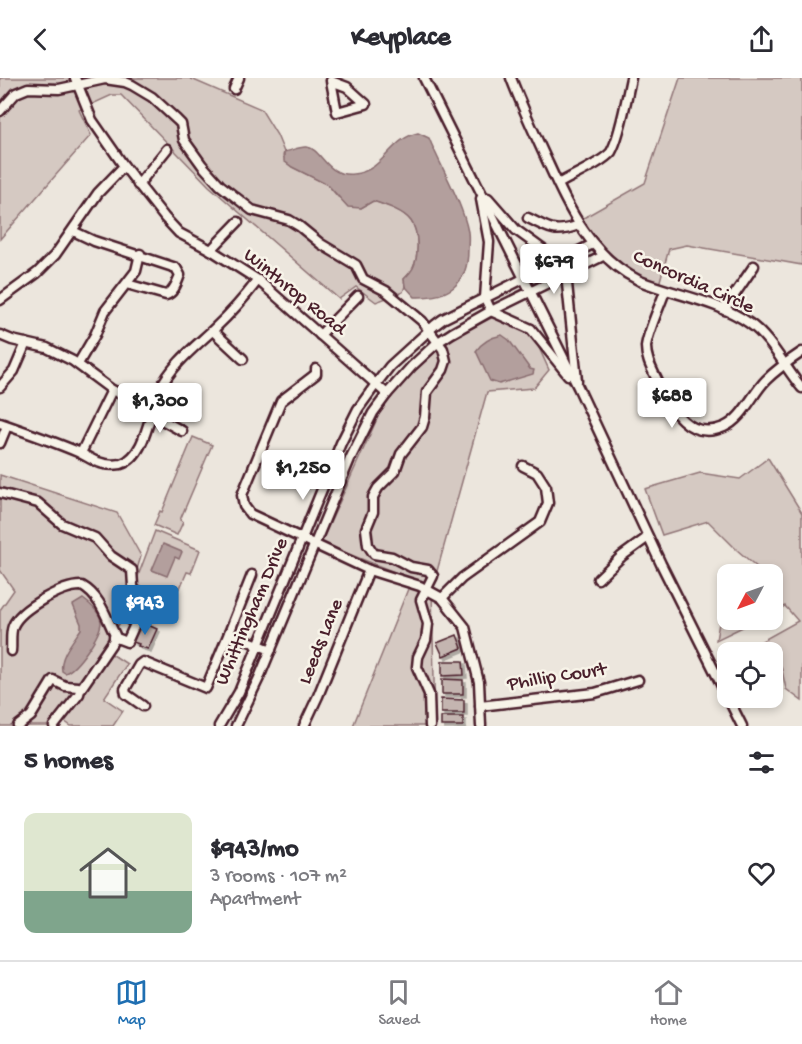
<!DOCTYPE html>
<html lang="en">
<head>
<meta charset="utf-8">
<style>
	body { margin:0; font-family:"Gochi Hand",sans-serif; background:#f2f2f3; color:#2b2b33; height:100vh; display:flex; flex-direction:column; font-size:22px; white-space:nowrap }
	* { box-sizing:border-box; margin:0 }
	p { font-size:20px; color:#7c7c81 }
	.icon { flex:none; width:33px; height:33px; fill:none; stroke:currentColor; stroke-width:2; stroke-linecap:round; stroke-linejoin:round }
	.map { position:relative; height:648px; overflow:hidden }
	.panel { display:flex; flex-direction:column; background:#fff; flex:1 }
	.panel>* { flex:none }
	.needle { width:39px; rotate:229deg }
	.fabs { position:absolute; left:717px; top:486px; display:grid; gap:12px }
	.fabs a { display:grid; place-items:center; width:66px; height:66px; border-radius:12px; background:#fff; box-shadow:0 3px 9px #0003; font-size:30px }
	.price { position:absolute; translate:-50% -51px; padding:0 14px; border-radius:6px; background:#fff; color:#222; font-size:20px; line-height:39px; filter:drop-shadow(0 2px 3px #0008) }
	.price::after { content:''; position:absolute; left:50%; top:36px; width:18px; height:14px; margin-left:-9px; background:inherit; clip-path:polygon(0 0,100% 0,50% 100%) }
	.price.active { background:#1f6fb2; color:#fff }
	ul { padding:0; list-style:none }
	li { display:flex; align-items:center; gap:18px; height:150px; padding:0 24px }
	li span { display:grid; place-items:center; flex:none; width:168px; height:120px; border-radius:12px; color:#555 }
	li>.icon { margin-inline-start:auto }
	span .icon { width:72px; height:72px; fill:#fffc; stroke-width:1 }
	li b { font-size:26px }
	h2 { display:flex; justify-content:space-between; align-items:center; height:72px; padding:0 24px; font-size:26px }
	header { display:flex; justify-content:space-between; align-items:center; height:78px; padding:0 24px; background:#fff; font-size:27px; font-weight:700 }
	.tabs { display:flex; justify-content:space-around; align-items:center; height:84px; border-top:2px solid #e1e1e2; background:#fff; font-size:16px; color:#7c7c81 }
	.tabs a { display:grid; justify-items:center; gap:3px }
	.tabs .active { color:#1f6fb2 }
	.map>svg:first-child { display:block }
	.green { fill:#d5c9c2; stroke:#907476; stroke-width:1.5 }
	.water { fill:#b39f9d; stroke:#896c6f; stroke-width:1.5 }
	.building { fill:#c4b5b0; stroke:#4a1f2b; stroke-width:1.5; filter:url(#shadow) }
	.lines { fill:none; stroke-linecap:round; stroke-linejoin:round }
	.minor-casing { stroke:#4a1f2b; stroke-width:13 }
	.minor { stroke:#f7f3e8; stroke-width:8 }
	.labels { text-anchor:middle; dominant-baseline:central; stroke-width:5; stroke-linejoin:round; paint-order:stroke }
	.street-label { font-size:20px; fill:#4a1f2b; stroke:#f7f3e8 }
</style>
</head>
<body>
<header><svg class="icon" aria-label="back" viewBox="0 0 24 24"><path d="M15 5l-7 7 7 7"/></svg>Keyplace<svg class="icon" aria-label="share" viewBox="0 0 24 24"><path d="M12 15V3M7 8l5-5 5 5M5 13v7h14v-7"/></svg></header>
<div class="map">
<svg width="802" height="648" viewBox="0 0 802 648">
	<defs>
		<filter id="shadow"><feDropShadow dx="3" dy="3" stdDeviation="0" flood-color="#0004"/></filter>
	</defs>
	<rect width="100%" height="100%" fill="#ece6dd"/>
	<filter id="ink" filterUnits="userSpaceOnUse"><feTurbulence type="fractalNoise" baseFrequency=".0167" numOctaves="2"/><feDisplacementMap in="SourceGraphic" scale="12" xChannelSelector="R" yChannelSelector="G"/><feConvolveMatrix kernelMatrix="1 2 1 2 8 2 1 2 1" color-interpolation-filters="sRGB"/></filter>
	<g filter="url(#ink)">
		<g class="green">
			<path d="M0,0H189L261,31L277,57L284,74L283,78L292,89L328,107L338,119L361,130L373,123C385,127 403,132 411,143C419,154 419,178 413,190C411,194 407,198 404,201L405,208L403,214L376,224L356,209L339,221L209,108L121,17H112L79,32L91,57L0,161Z"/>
			<polygon points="680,0 802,0 802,187 687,167 669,171 658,210 614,186 578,143 645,105"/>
			<polygon points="499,236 531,252 549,292 534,310 487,314 432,511 435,648 353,648 412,501 321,465 386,321 442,265"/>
			<polygon points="193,359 212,367 180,442 183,444 177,457 154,447 160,433 162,434"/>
			<polygon points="768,380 802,435 802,623 786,611 781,588 773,586 772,574 742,574 798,543 785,528 773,534 772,496 765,496 737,472 708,443 662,457 645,411 700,395 740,401"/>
			<polygon points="0,397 117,435 141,478 132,508 137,527 127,541 121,543 71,621 49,648 0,648 0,532 14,512 0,492"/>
			<polygon points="155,453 200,472 191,495 187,494 180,510 178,510 173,518 166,516 165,519 135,506"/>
			<polygon points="727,533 728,542 757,542 716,562 720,539"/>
			<polygon points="110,575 127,586 104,620 123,633 113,648 71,648 64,643"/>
		</g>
		<g class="water">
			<path d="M418,55L429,60C441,90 462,123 468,154C469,160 468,166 468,172C468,207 448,220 415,219L405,208L404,201C407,198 411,194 413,190C419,178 419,154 411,143C404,133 385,127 373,123L361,130L348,129L328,107L292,89L284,83V74C291,73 300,68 307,69C322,71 326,99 353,96C385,93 389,61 418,55Z"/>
			<path d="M502,257L509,262L530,291L534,292L533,296L499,306L490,303L476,273C482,264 492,259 502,257Z"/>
			<polygon points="163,466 182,474 179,481 175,479 167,498 152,492"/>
			<path d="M83,521C90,526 100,534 101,544C101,556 77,591 65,595L62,593C59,579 73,563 81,551V546L73,527Z"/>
		</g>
		<g class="building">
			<polygon points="141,544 157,551 148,571 138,568 139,566 133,564"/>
			<polygon points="457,557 462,570 443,578 437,565"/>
			<polygon points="442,583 463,583 464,597 442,598"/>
			<polygon points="442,601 463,602 463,616 442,616"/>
			<polygon points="441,621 464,622 464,635 441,635"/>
			<rect x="441" y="639" width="22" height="9"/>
		</g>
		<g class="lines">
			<g class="minor-casing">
				<g id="minor">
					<polyline points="75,0 92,42 124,88 165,140 179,155 211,172 258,202 387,316"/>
					<polyline points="424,0 578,309 661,486 742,648"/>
					<path d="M511,0C522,29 535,57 548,85C570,133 591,179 640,203C675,217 718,223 749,245C771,260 785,290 802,310"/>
					<polygon points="331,3 347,9 366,26 337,34"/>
					<polyline points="234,11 239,0"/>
					<polyline points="0,33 16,15 28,10 59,11 105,1 125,4 132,7 152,19 177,42 181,46 184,62 202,87 220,107 252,132 289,142 299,148 321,166 356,187 363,201 386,213 422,243 443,271 446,283 443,292 427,314 425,339 422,349 401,376 395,393 378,410 373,419 373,434 366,451 368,467 374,476 392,479 411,489 428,492 433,498 421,522 428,546 426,562 418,579 417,589 429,616 430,648"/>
					<path d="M558,106C571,98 602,85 611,74C620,59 627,18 631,0"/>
					<polyline points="138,107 167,71"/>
					<polyline points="488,120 516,152 560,184 566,196 577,303"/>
					<polyline points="481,121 489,164 485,220 491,233 531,251 568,297"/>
					<path d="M528,140C551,151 554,156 579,147"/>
					<path d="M73,153L94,163L176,190L180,197C177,204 174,215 166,217L127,206"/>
					<polyline points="211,172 238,144"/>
					<path d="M665,213C660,228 647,255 646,269C646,282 653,293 658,304C671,330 688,364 724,349C743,341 752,316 766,302C777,291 790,282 802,274"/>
					<polyline points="0,222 37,195 55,177 98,115 124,88"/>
					<polyline points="724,232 754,188"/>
					<polyline points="213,253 243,281"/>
					<polyline points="0,257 12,262 47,270 73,283 112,312 153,331"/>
					<polyline points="320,257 358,218"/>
					<polyline points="78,286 95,257 105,233 136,193 140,176"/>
					<polyline points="316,291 316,296 281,323 242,417 244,428 250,436 369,492 420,508 442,520 465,549 479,604 481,648"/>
					<polyline points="0,309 14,293 26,265"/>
					<polyline points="151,336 182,353"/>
					<path d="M0,345C26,354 52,363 78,374C85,377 91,382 98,384C105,387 114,387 121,386C147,378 149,332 160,311C173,285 195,269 215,250C231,235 245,219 258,202"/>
					<polyline points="0,365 7,348"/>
					<polyline points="81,375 112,312"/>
					<polyline points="0,415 38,425 62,446 95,460 111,478 132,492 133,508 139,526 130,542 136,544 127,564 114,559"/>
					<polyline points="252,497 229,555 271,572"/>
					<polyline points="598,501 622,478 648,459"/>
					<polyline points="442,520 462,500 540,444 548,425 546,409 537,395 523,388"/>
					<path d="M11,573C12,565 10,556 13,548C20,531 63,507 82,508C100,518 106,539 115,557L114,562L80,612"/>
					<polyline points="143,628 126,616 125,611 139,587 143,584 206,610 229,555"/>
					<polyline points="480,628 595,615 638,602"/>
					<polyline points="18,648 31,638 53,602 65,608 78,609 80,612 79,616 54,648"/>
					<polyline points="219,648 239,614 341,365 358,331 376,306 390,288 435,247 443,241 593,166"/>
					<polyline points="236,648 259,600 350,381 373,335 387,316 412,288 438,264 452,255 491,233 603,178"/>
					<polyline points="304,648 318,618 369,492"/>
				</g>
			</g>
			<use href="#minor" class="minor"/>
		</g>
	</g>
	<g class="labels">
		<g class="street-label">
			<text transform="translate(693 205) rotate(24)">Concordia Circle</text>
			<text transform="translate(294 215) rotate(39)">Winthrop Road</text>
			<text transform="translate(253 534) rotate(-67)">Whittingham Drive</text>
			<text transform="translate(322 564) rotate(-68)">Leeds Lane</text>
			<text transform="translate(557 600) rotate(-9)">Phillip Court</text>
		</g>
	</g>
</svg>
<div class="fabs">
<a><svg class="needle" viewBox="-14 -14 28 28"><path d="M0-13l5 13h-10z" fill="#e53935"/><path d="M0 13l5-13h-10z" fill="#7c7c81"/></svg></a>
<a><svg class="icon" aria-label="locate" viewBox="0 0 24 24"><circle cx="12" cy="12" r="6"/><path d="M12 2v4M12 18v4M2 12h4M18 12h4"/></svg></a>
</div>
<b class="price" style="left:554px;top:217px">$679</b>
<b class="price" style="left:672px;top:351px">$688</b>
<b class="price" style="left:160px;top:356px">$1,300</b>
<b class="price" style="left:303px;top:423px">$1,250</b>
<b class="price active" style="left:145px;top:558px">$943</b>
</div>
<section class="panel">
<h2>5 homes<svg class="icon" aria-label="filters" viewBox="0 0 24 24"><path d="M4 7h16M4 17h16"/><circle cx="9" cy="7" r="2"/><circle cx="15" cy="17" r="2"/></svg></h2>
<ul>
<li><span style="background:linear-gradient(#dfe7d0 65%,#7fa58c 0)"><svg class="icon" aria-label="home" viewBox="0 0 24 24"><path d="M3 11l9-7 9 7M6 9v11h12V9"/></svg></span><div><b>$943/mo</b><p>3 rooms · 107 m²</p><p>Apartment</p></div><svg class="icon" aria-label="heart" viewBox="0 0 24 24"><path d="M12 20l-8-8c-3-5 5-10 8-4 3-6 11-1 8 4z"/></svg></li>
</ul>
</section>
<nav class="tabs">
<a class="active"><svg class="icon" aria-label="map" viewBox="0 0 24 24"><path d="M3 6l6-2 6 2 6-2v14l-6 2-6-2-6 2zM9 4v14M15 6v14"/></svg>Map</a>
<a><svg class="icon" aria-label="saved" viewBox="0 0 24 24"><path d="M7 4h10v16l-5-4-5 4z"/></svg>Saved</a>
<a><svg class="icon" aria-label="home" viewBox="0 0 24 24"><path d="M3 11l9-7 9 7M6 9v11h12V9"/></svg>Home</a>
</nav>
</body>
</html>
